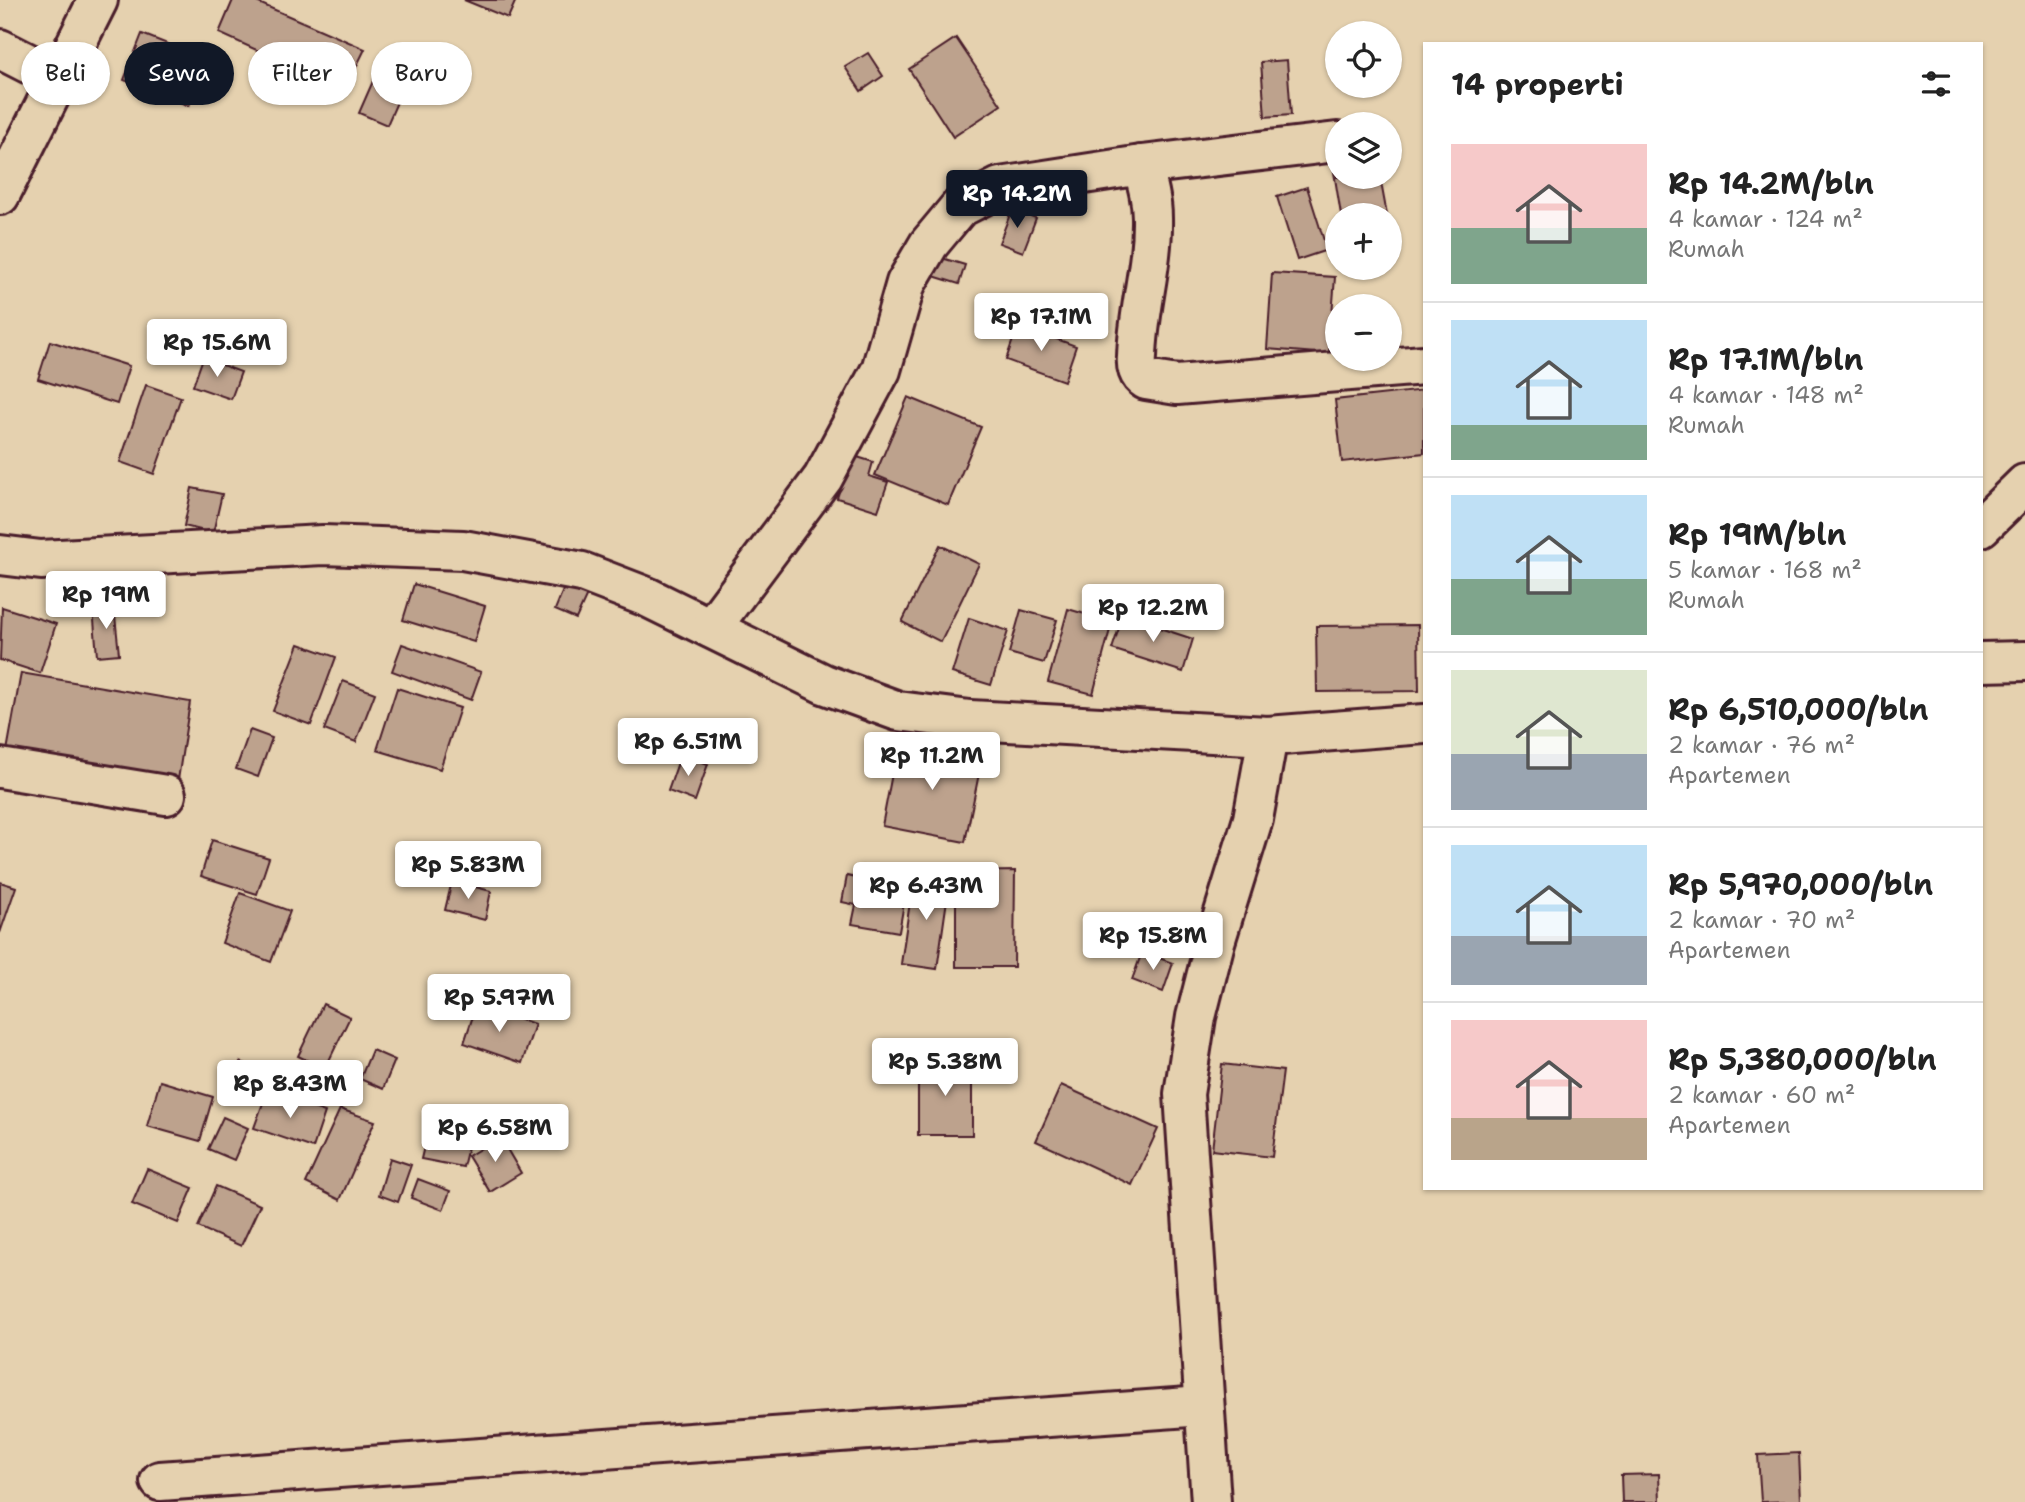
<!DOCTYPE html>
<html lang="id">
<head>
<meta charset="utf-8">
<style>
	body { margin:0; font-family:"Shantell Sans",sans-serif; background:#f6f6f6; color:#222; height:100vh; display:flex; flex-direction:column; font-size:26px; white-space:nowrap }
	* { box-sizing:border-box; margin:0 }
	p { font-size:23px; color:#767676 }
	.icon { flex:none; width:38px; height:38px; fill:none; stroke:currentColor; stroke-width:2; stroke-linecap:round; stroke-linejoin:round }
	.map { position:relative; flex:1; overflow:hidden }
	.drawer { position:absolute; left:1423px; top:42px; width:560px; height:1148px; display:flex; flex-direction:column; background:#fff; border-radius:0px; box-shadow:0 2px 5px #0004 }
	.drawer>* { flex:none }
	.guide { position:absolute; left:21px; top:42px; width:665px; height:63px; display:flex; gap:14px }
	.buttons { position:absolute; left:1325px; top:21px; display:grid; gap:14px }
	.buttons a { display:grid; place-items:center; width:77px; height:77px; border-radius:50%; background:#fff; box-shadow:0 2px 5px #0004; font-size:35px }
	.price { position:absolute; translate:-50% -60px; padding:0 16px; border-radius:7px; background:#fff; color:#222; font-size:23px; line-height:46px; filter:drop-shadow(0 2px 4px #0008) }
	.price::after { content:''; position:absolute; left:50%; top:42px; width:21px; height:16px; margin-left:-10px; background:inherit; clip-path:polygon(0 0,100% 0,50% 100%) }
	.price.selected { background:#111827; color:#fff }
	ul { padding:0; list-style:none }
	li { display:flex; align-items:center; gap:21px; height:175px; padding:0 28px }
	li+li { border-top:2px solid #e0e0e0 }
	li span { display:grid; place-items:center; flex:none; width:196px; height:140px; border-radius:0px; color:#555 }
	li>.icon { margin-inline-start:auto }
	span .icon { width:84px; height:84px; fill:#fffc; stroke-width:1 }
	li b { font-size:30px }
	h2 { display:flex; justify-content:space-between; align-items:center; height:84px; padding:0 28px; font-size:30px }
	.chip { padding:0 24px; border-radius:32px; background:#fff; box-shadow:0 2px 5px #0004; font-size:24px; line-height:63px }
	.chip.selected { background:#111827; color:#fff }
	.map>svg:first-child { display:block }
	.building { fill:#bda28d; stroke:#4a1f2b; stroke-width:2 }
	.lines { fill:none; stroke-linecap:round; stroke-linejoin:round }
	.minor-casing { stroke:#4a1f2b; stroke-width:44 }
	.trunk-casing { stroke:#4a1f2b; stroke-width:44 }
	.minor { stroke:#e5d1af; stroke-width:38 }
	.trunk { stroke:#e5d1af; stroke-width:38 }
</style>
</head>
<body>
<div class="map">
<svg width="2025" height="1502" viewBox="0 0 2025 1502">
	<rect width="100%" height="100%" fill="#e5d1af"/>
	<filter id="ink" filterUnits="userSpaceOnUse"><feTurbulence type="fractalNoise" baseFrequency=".0143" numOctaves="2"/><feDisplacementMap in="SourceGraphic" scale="14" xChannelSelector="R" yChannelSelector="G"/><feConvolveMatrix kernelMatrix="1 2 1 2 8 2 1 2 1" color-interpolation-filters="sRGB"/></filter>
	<g filter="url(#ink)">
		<g class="building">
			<polygon points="233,0 252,0 365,49 345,90 219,33"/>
			<polygon points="464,0 516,0 508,18"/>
			<polygon points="142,34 208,60 189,106 124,80"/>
			<polygon points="956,38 1001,105 953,137 909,69"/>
			<polygon points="868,53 883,76 861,91 845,67"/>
			<polygon points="1287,60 1291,115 1265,117 1261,62"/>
			<polygon points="380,65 408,77 387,125 359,113"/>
			<polygon points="1337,165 1337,177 1380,177 1387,215 1341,215 1333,166"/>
			<polygon points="1307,187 1327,250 1297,260 1277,197"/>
			<polygon points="1012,209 1036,218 1023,252 999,243"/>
			<polygon points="935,256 965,265 959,284 930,275"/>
			<polygon points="1272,273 1335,277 1329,354 1267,349"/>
			<polygon points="1018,325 1076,346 1064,381 1006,360"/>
			<polygon points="50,341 129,366 117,404 38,379"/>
			<polygon points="203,358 241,372 231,399 193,386"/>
			<polygon points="146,385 181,397 154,474 120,462"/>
			<polygon points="1424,390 1424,453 1342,462 1335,400"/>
			<polygon points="908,397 981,427 948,505 875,475"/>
			<polygon points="851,455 873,462 869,476 888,482 878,511 837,498"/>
			<polygon points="192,488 222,494 213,533 184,526"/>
			<polygon points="940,545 979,564 941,642 902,622"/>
			<polygon points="414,584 485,606 474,642 403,620"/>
			<polygon points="565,585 587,595 576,619 555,610"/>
			<polygon points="114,606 119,654 97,656 93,608"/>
			<polygon points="2,607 56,624 40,673 0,660"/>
			<polygon points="1068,609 1112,622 1093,694 1048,682"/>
			<polygon points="1021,610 1057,620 1044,663 1009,653"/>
			<polygon points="1123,616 1193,639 1183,672 1112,649"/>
			<polygon points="969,618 1008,631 991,685 952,673"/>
			<polygon points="1418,625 1419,691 1317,692 1316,626"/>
			<polygon points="299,644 336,657 311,725 273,711"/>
			<polygon points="402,644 481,672 471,700 392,671"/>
			<polygon points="21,673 190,702 178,780 7,751"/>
			<polygon points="343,681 375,693 356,742 324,730"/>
			<polygon points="397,688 460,708 440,769 377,750"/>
			<polygon points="250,730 272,738 258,777 236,769"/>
			<polygon points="898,742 982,759 965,842 882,826"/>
			<polygon points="681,754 708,764 695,801 668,791"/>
			<polygon points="212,840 269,858 257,894 201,876"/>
			<polygon points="863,866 909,874 899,932 852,924 856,905 842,902 847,876 861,879"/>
			<polygon points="1015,871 1014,967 956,967 956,872"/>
			<polygon points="914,874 950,879 937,969 901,964"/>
			<polygon points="452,881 491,891 485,920 445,910"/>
			<polygon points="0,882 16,887 0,933"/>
			<polygon points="240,893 290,911 271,962 222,943"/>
			<polygon points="1142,952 1173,963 1163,992 1132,980"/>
			<polygon points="323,1004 350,1017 325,1069 298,1056"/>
			<polygon points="477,1004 535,1024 522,1063 464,1043"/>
			<polygon points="372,1050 395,1060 383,1089 360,1079"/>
			<rect x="918" y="1061" width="54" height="74"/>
			<polygon points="240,1062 261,1069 253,1095 231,1087"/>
			<polygon points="1222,1064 1283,1071 1272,1157 1212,1150"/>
			<polygon points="160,1081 213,1097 200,1141 147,1126"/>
			<polygon points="1061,1085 1158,1129 1132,1185 1036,1141"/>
			<polygon points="267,1092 325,1112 313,1148 254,1128"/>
			<polygon points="340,1109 375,1121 340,1200 306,1183"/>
			<polygon points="223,1117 248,1128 234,1160 208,1149"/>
			<polygon points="431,1117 473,1127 463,1167 421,1159"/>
			<polygon points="500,1137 521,1173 490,1192 468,1156"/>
			<polygon points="390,1158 411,1165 398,1202 379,1195"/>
			<polygon points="147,1169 193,1188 178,1223 132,1204"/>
			<polygon points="418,1179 450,1191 443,1210 411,1198"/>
			<polygon points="216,1186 260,1205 241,1246 198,1227"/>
			<polygon points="1799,1453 1801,1501 1761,1502 1758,1455"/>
			<polygon points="1659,1474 1660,1502 1622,1502 1621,1475"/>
		</g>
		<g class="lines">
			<g class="minor-casing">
				<g id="minor">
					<polyline points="0,49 57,78"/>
					<path d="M1142,165C1147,183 1152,200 1152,218C1153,265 1138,310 1137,357C1136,366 1138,375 1146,380L1177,385L1424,365"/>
					<polyline points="1981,527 2025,484"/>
					<polyline points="0,555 41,560 323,545 463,550 582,572 647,597 824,684 898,711 970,720 1268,736 1424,724"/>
					<polyline points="711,628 823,478 881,370 906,283 929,244 959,208 1000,187 1142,165 1337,142"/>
					<polyline points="1981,662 2025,661"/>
					<polyline points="0,768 166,795"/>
					<polyline points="160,1481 1203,1406"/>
					<polyline points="1211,1502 1184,1094 1196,1017 1215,942 1253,819 1268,736"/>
				</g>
			</g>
			<g class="trunk-casing">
				<polyline id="trunk" points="0,195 98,0"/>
			</g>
			<use href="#minor" class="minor"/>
			<use href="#trunk" class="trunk"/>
		</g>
	</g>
</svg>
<div class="buttons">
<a><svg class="icon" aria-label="locate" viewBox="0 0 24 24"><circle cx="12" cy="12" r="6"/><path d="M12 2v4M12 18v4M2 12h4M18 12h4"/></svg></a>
<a><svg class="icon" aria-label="layers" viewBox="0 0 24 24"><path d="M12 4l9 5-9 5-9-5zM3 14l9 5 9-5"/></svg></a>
<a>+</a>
<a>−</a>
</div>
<b class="price selected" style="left:1017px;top:230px">Rp 14.2M</b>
<b class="price" style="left:1041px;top:353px">Rp 17.1M</b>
<b class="price" style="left:217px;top:379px">Rp 15.6M</b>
<b class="price" style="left:106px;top:631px">Rp 19M</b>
<b class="price" style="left:1153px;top:644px">Rp 12.2M</b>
<b class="price" style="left:688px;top:778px">Rp 6.51M</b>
<b class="price" style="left:932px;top:792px">Rp 11.2M</b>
<b class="price" style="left:468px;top:901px">Rp 5.83M</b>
<b class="price" style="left:926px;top:922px">Rp 6.43M</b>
<b class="price" style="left:1153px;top:972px">Rp 15.8M</b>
<b class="price" style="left:499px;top:1034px">Rp 5.97M</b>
<b class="price" style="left:945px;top:1098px">Rp 5.38M</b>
<b class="price" style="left:290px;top:1120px">Rp 8.43M</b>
<b class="price" style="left:495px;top:1164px">Rp 6.58M</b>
<div class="guide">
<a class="chip">Beli</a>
<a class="chip selected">Sewa</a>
<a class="chip">Filter</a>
<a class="chip">Baru</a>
</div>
<section class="drawer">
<h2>14 properti<svg class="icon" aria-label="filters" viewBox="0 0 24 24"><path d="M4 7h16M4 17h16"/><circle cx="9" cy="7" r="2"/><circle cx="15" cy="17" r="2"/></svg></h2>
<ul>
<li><span style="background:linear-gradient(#f6c9c9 60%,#7fa58c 0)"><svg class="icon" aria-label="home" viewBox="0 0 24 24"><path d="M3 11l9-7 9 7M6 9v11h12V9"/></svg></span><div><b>Rp 14.2M/bln</b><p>4 kamar · 124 m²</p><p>Rumah</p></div></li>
<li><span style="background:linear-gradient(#bfe0f5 75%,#7fa58c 0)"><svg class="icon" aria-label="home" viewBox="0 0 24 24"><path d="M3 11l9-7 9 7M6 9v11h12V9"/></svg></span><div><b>Rp 17.1M/bln</b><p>4 kamar · 148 m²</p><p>Rumah</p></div></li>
<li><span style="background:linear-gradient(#bfe0f5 60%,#7fa58c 0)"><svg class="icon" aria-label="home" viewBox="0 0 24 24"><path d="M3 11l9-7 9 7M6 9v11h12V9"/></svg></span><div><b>Rp 19M/bln</b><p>5 kamar · 168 m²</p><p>Rumah</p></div></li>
<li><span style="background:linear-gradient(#dfe7d0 60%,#9aa5b1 0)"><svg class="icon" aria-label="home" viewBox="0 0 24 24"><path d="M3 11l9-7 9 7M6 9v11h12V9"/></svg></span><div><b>Rp 6,510,000/bln</b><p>2 kamar · 76 m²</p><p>Apartemen</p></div></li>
<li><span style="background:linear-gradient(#bfe0f5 65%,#9aa5b1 0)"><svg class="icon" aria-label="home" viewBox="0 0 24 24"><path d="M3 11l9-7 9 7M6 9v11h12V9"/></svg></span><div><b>Rp 5,970,000/bln</b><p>2 kamar · 70 m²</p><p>Apartemen</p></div></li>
<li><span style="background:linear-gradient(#f6c9c9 70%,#b9a48a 0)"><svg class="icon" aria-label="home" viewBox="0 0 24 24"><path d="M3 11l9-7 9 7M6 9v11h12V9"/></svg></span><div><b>Rp 5,380,000/bln</b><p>2 kamar · 60 m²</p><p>Apartemen</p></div></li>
</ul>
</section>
</div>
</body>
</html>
